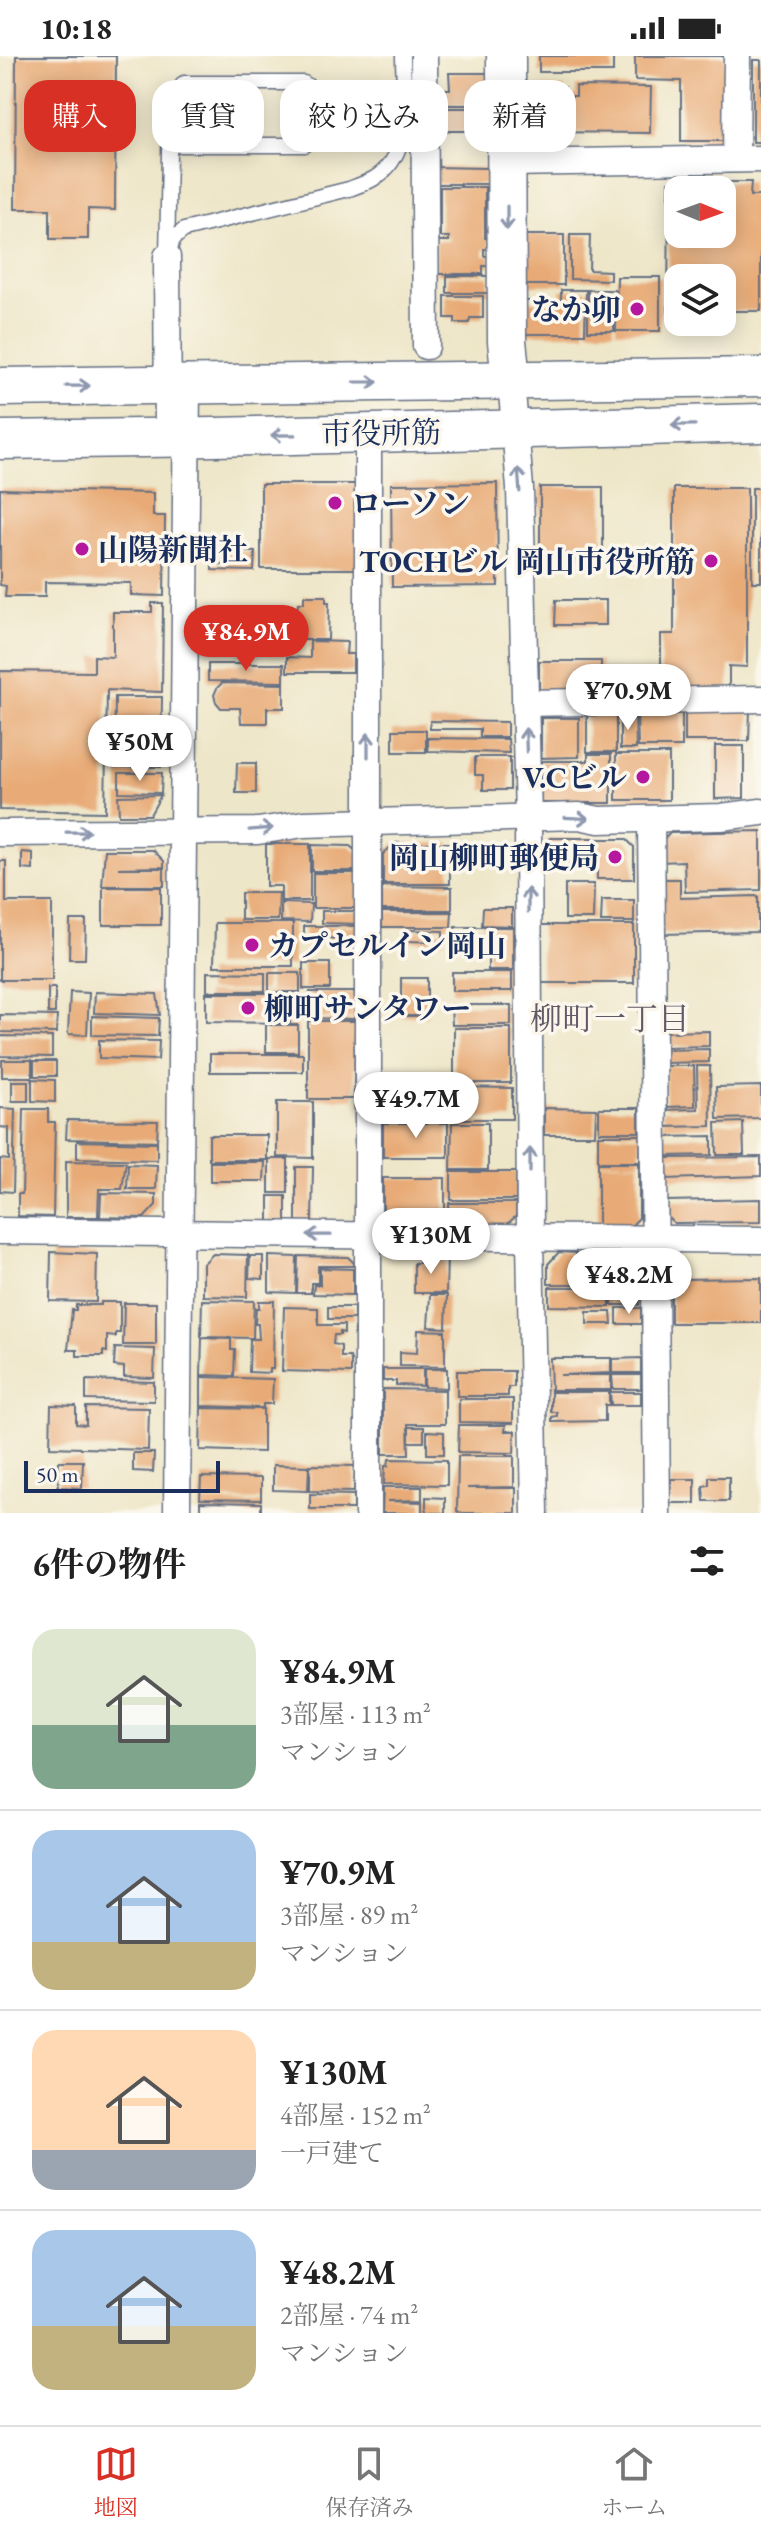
<!DOCTYPE html>
<html lang="ja">
<head>
<meta charset="utf-8">
<style>
	body { margin:0; font-family:"EB Garamond","Noto Serif JP",serif; background:#f2f2f2; color:#222; height:100vh; display:flex; flex-direction:column; font-size:30px; white-space:nowrap }
	* { box-sizing:border-box; margin:0 }
	p { font-size:26px; color:#767676 }
	.icon { flex:none; width:44px; height:44px; fill:none; stroke:currentColor; stroke-width:2; stroke-linecap:round; stroke-linejoin:round }
	.map { position:relative; height:1457px; overflow:hidden }
	.details { display:flex; flex-direction:column; background:#fff; flex:1 }
	.details>* { flex:none }
	.top-card { position:absolute; left:24px; top:24px; width:714px; height:72px; display:flex; gap:16px }
	.needle { width:52px; rotate:91deg }
	.controls { position:absolute; left:664px; top:120px; display:grid; gap:16px }
	.controls a { display:grid; place-items:center; width:72px; height:72px; border-radius:16px; background:#fff; box-shadow:0 4px 20px #0003; font-size:40px }
	.scale { position:absolute; left:24px; bottom:20px; width:196px; box-sizing:border-box; padding-left:8px; border:4px solid #1b2f5e; border-top:0; font-size:22px; line-height:28px; white-space:nowrap; color:#1b2f5e; -webkit-text-stroke:6px #fbf7ec; paint-order:stroke }
	.price { position:absolute; translate:-50% -68px; padding:0 18px; border-radius:28px; background:#fff; color:#222; font-size:26px; line-height:52px; filter:drop-shadow(0 2px 4px #0008) }
	.price::after { content:''; position:absolute; left:50%; top:48px; width:24px; height:18px; margin-left:-12px; background:inherit; clip-path:polygon(0 0,100% 0,50% 100%) }
	.price.active { background:#d93025; color:#fff }
	ul { padding:0; list-style:none }
	li { display:flex; align-items:center; gap:24px; height:200px; padding:0 32px }
	li+li { border-top:2px solid #e0e0e0 }
	li span { display:grid; place-items:center; flex:none; width:224px; height:160px; border-radius:24px; color:#555 }
	li>.icon { margin-inline-start:auto }
	span .icon { width:96px; height:96px; fill:#fffc; stroke-width:1 }
	li b { font-size:34px }
	h2 { display:flex; justify-content:space-between; align-items:center; height:96px; padding:0 32px; font-size:34px }
	.pill { padding:0 28px; border-radius:24px; background:#fff; box-shadow:0 4px 20px #0003; font-size:28px; line-height:72px }
	.pill.active { background:#d93025; color:#fff }
	.status { display:flex; justify-content:space-between; align-items:center; height:56px; padding:0 40px; background:#fff; direction:ltr }
	.status svg { height:22px; fill:currentColor }
	.tabs { display:flex; justify-content:space-around; align-items:center; height:112px; border-top:2px solid #e0e0e0; background:#fff; font-size:22px; color:#767676 }
	.tabs a { display:grid; justify-items:center; gap:4px }
	.tabs .active { color:#d93025 }
	.map>svg:first-child { display:block }
	.building { fill:#e8ab77; fill-rule:evenodd }
	.lines { fill:none; stroke-linecap:round; stroke-linejoin:round }
	.lane-casing { stroke:#656f83; stroke-width:17 }
	.street-casing { stroke:#656f83; stroke-width:29 }
	.secondary-casing { stroke:#656f83; stroke-width:41 }
	.lane { stroke:#fff; stroke-width:14 }
	.street { stroke:#fff; stroke-width:26 }
	.secondary { stroke:#fff; stroke-width:38 }
	.oneway { stroke:#8d97ae }
	.poi-dot { fill:#b5179e; stroke:#fbf7ec; stroke-width:3 }
	.labels { text-anchor:middle; dominant-baseline:central; stroke-width:7; stroke-linejoin:round; paint-order:stroke }
	.poi-label { font-size:30px; font-weight:bold; fill:#1b2f5e; stroke:#fbf7ec; text-anchor:end }
	.street-label { font-size:30px; fill:#1b2f5e; stroke:#fbf7ec }
	.neighbourhood-label { font-size:32px; fill:#635a67; stroke:#fbf7ec }
</style>
</head>
<body>
<div class="status"><b>10:18</b><svg viewBox="0 0 49 12"><path d="M0 12V9h3v3zM5 12V6h3v6zM10 12V3h3v9zM15 12V0h3v12zM26 1h20v11H26zM47 4h2v5h-2z"/></svg></div>
<div class="map">
<svg width="761" height="1457" viewBox="0 0 761 1457">
	<rect width="100%" height="100%" fill="#fbf7ec"/>
	<filter id="ink" filterUnits="userSpaceOnUse"><feTurbulence type="fractalNoise" baseFrequency=".0125" numOctaves="2"/><feDisplacementMap in="SourceGraphic" scale="16" xChannelSelector="R" yChannelSelector="G"/><feConvolveMatrix kernelMatrix="1 2 1 2 8 2 1 2 1" color-interpolation-filters="sRGB"/></filter>
	<filter id="wash" filterUnits="userSpaceOnUse"><feTurbulence type="fractalNoise" baseFrequency=".006" numOctaves="4" result="noise"/><feDisplacementMap in="SourceGraphic" scale="32" xChannelSelector="R" yChannelSelector="G"/><feGaussianBlur stdDeviation="1.8" result="paint"/><feColorMatrix in="noise" values="0 0 0 0 0 0 0 0 0 0 0 0 0 0 0 0 0 1.4 0 .05"/><feComposite in="paint" operator="in"/></filter>
	<g filter="url(#wash)">
		<rect width="100%" height="100%" fill="#eee6c8"/>
		<g id="blocks">
			<g class="building">
				<polygon points="16,0 116,0 115,154 88,153 88,183 50,183 50,153 15,153"/>
				<rect x="539" y="0" width="74" height="16"/>
				<polygon points="635,0 725,0 725,85 681,85 681,25 635,24"/>
				<rect x="753" y="4" width="8" height="82"/>
				<polygon points="449,17 489,17 489,49 438,49 438,45 446,45 444,33 450,33"/>
				<polygon points="533,30 565,31 565,40 576,40 576,30 651,31 650,77 533,76"/>
				<rect x="434" y="52" width="56" height="23"/>
				<polygon points="432,111 487,112 487,128 432,128"/>
				<path d="M669,126H751L750,140H761V255H722V222H678V255H668ZM678,134H722V178H678Z"/>
				<polygon points="440,131 485,131 485,182 490,182 489,193 484,193 484,200 490,200 490,210 483,210 483,218 436,218 436,185 449,185 449,181 440,181"/>
				<rect x="525" y="179" width="39" height="50"/>
				<polygon points="570,179 590,179 589,214 610,215 610,224 570,223"/>
				<rect x="447" y="220" width="42" height="17"/>
				<polygon points="617,221 660,221 660,275 616,275"/>
				<polygon points="561,234 586,234 585,278 525,278 526,245 561,245"/>
				<rect x="588" y="234" width="26" height="41"/>
				<polygon points="445,240 483,240 483,262 470,262 469,267 455,267 455,262 445,262"/>
				<polygon points="497,427 498,530 392,531 391,428"/>
				<rect x="261" y="428" width="96" height="85"/>
				<rect x="540" y="431" width="63" height="67"/>
				<polygon points="674,432 747,432 747,611 729,610 729,637 680,637 680,631 661,631 661,578 674,578"/>
				<rect x="752" y="432" width="9" height="94"/>
				<polygon points="0,433 153,437 153,460 165,460 164,540 131,539 131,527 45,526 45,541 5,541 6,530 0,529"/>
				<polygon points="227,495 255,496 254,515 212,514 212,508 227,509"/>
				<polygon points="304,540 326,540 326,546 329,546 328,584 293,584 298,547 304,547"/>
				<polygon points="556,544 606,544 606,569 555,569"/>
				<polygon points="152,547 163,547 162,636 107,634 105,756 0,754 0,615 94,616 94,600 113,601 113,556 152,556"/>
				<polygon points="310,585 347,586 346,598 353,598 353,616 287,616 287,601 310,602"/>
				<rect x="539" y="605" width="62" height="35"/>
				<polygon points="208,608 284,608 284,626 208,625"/>
				<polygon points="222,627 284,628 284,652 267,652 267,667 241,667 240,652 221,652 216,646 214,639 217,632"/>
				<polygon points="115,641 162,641 161,711 114,711"/>
				<polygon points="685,652 750,652 749,685 685,685"/>
				<rect x="587" y="656" width="29" height="40"/>
				<polygon points="682,656 682,691 638,691 637,657"/>
				<polygon points="620,658 635,658 636,693 620,693"/>
				<polygon points="541,662 579,662 579,701 541,702"/>
				<polygon points="430,665 507,666 507,681 480,681 480,673 430,673"/>
				<rect x="393" y="674" width="33" height="22"/>
				<polygon points="428,682 508,683 509,697 428,695"/>
				<polygon points="715,690 744,690 744,742 715,743"/>
				<polygon points="588,698 611,698 611,747 541,747 541,705 588,705"/>
				<rect x="616" y="698" width="53" height="46"/>
				<polygon points="475,701 510,701 510,734 483,734 483,719 475,719"/>
				<polygon points="237,707 256,707 256,737 236,737"/>
				<polygon points="119,717 162,717 161,737 119,736"/>
				<polygon points="161,739 150,759 119,759 118,740"/>
				<polygon points="761,775 761,834 685,836 684,805 660,806 660,788 670,777"/>
				<polygon points="550,782 593,782 593,806 542,806 542,789"/>
				<polygon points="596,783 626,783 634,791 634,823 597,823"/>
				<polygon points="395,787 450,787 450,828 383,828 383,798"/>
				<polygon points="266,788 310,788 310,845 281,845 281,830 266,830"/>
				<polygon points="312,789 350,790 359,798 359,815 312,815"/>
				<polygon points="105,794 153,794 164,805 164,811 118,812 164,812 164,830 102,830"/>
				<polygon points="22,796 33,797 33,814 22,813"/>
				<polygon points="0,805 6,805 6,846 52,846 52,924 0,924"/>
				<polygon points="313,817 359,817 358,852 313,852"/>
				<polygon points="661,823 680,823 680,842 758,840 758,876 662,878"/>
				<polygon points="565,828 594,828 593,863 565,863"/>
				<polygon points="382,830 452,831 452,854 382,854"/>
				<rect x="103" y="831" width="58" height="38"/>
				<polygon points="241,837 279,837 278,864 241,864"/>
				<polygon points="602,844 634,844 634,866 601,866"/>
				<polygon points="281,847 311,848 310,866 281,865"/>
				<polygon points="483,852 512,852 512,870 482,869"/>
				<polygon points="322,855 359,855 359,868 322,867"/>
				<polygon points="382,856 452,856 451,871 382,871"/>
				<polygon points="70,864 86,864 85,903 69,903"/>
				<polygon points="215,867 293,867 293,910 214,910"/>
				<rect x="541" y="869" width="93" height="58"/>
				<polygon points="304,870 359,870 359,883 304,882"/>
				<polygon points="455,871 513,871 513,914 488,914 488,888 455,888"/>
				<polygon points="406,874 443,875 443,886 406,885"/>
				<rect x="303" y="907" width="27" height="26"/>
				<polygon points="207,916 265,917 265,935 207,935"/>
				<rect x="452" y="916" width="60" height="19"/>
				<rect x="269" y="917" width="31" height="19"/>
				<rect x="401" y="922" width="26" height="38"/>
				<rect x="48" y="932" width="7" height="25"/>
				<polygon points="70,936 89,937 87,979 68,978"/>
				<polygon points="95,936 157,938 160,959 94,957"/>
				<polygon points="310,936 358,936 358,963 295,962 295,946 309,947"/>
				<polygon points="206,937 290,937 290,967 206,966"/>
				<polygon points="451,949 511,949 511,969 452,969"/>
				<polygon points="0,959 57,960 56,977 0,976"/>
				<polygon points="92,960 159,962 158,980 92,979"/>
				<polygon points="308,965 355,965 354,1043 308,1043"/>
				<rect x="266" y="969" width="32" height="27"/>
				<rect x="454" y="972" width="57" height="55"/>
				<polygon points="709,975 709,990 665,991 665,976"/>
				<polygon points="0,980 52,981 52,1001 0,1000"/>
				<polygon points="99,984 159,985 158,1004 99,1002"/>
				<polygon points="709,993 709,1006 665,1007 665,994"/>
				<rect x="210" y="998" width="93" height="18"/>
				<rect x="2" y="1004" width="30" height="17"/>
				<rect x="34" y="1005" width="22" height="15"/>
				<polygon points="665,1010 694,1010 695,1050 666,1051"/>
				<polygon points="697,1010 710,1010 711,1070 663,1071 663,1054 698,1053"/>
				<polygon points="32,1023 55,1024 55,1046 32,1045"/>
				<rect x="12" y="1025" width="16" height="20"/>
				<polygon points="384,1027 445,1028 445,1060 384,1060"/>
				<polygon points="761,1030 761,1062 717,1063 716,1031"/>
				<polygon points="450,1031 512,1032 512,1063 450,1063"/>
				<polygon points="277,1046 313,1046 313,1102 277,1101"/>
				<polygon points="0,1052 15,1053 13,1136 0,1135 0,1103 9,1104 9,1072 0,1071"/>
				<polygon points="544,1052 596,1053 595,1079 544,1079"/>
				<rect x="599" y="1052" width="40" height="24"/>
				<polygon points="24,1053 48,1053 48,1066 55,1066 53,1161 18,1160 18,1138 22,1138"/>
				<polygon points="67,1064 158,1065 157,1085 66,1083"/>
				<polygon points="743,1066 744,1099 717,1099 716,1067"/>
				<rect x="383" y="1067" width="65" height="34"/>
				<polygon points="452,1067 488,1067 488,1114 451,1114"/>
				<rect x="209" y="1079" width="58" height="25"/>
				<rect x="598" y="1079" width="42" height="27"/>
				<polygon points="712,1080 712,1099 664,1100 664,1081"/>
				<polygon points="77,1085 157,1087 157,1104 77,1102"/>
				<polygon points="761,1101 761,1120 665,1123 665,1102"/>
				<rect x="269" y="1103" width="19" height="34"/>
				<polygon points="66,1105 126,1106 122,1133 99,1133 98,1161 66,1161"/>
				<polygon points="210,1106 265,1106 264,1125 210,1125"/>
				<polygon points="598,1107 639,1107 639,1162 631,1170 598,1170"/>
				<polygon points="128,1108 157,1109 156,1133 127,1133"/>
				<polygon points="296,1111 313,1111 312,1166 296,1166"/>
				<rect x="451" y="1116" width="65" height="28"/>
				<polygon points="383,1122 445,1122 445,1166 392,1166 383,1157"/>
				<polygon points="101,1137 156,1138 156,1149 144,1162 100,1161"/>
				<rect x="269" y="1140" width="17" height="26"/>
				<polygon points="761,1143 761,1166 674,1167 666,1159 666,1145"/>
				<polygon points="449,1147 516,1147 516,1160 505,1170 449,1170"/>
				<polygon points="51,1196 97,1198 96,1246 50,1245"/>
				<polygon points="559,1196 576,1197 576,1228 548,1228 548,1208"/>
				<polygon points="604,1197 625,1198 625,1228 603,1228"/>
				<polygon points="213,1198 248,1199 247,1241 203,1240 203,1208"/>
				<polygon points="629,1198 634,1198 642,1205 641,1228 628,1228"/>
				<polygon points="579,1199 591,1199 591,1203 600,1203 600,1227 580,1227"/>
				<polygon points="250,1200 263,1200 263,1223 249,1222"/>
				<polygon points="269,1200 297,1201 296,1237 269,1236"/>
				<polygon points="298,1200 348,1201 354,1207 354,1210 318,1210 318,1227 311,1227 311,1237 297,1237"/>
				<polygon points="430,1200 447,1200 446,1237 414,1237 414,1207 429,1207"/>
				<polygon points="320,1212 353,1213 353,1239 313,1238 314,1229 320,1229"/>
				<polygon points="761,1222 761,1267 671,1267 671,1233 678,1233 679,1223"/>
				<polygon points="549,1231 610,1231 610,1251 549,1250"/>
				<polygon points="612,1232 640,1232 639,1249 612,1249"/>
				<polygon points="430,1239 447,1239 446,1272 428,1271"/>
				<polygon points="202,1244 254,1245 253,1282 201,1281"/>
				<polygon points="259,1245 274,1245 273,1313 270,1313 270,1317 249,1316 250,1283 259,1283 258,1268 255,1268 256,1252 259,1252"/>
				<polygon points="101,1246 120,1246 120,1277 116,1277 116,1281 107,1280 107,1296 103,1295 103,1300 77,1300 77,1294 68,1294 72,1254 76,1254 76,1249 101,1249"/>
				<polygon points="124,1247 156,1247 156,1289 123,1289"/>
				<polygon points="284,1251 318,1252 318,1269 344,1269 344,1277 340,1276 340,1279 334,1279 333,1288 341,1290 341,1301 350,1301 351,1304 351,1317 282,1315"/>
				<rect x="328" y="1251" width="26" height="12"/>
				<rect x="617" y="1252" width="24" height="16"/>
				<polygon points="587,1256 611,1256 612,1268 587,1268"/>
				<polygon points="418,1274 445,1275 445,1311 400,1310 400,1296 417,1297"/>
				<polygon points="202,1282 231,1283 231,1294 235,1294 234,1320 201,1319"/>
				<polygon points="115,1292 155,1293 154,1322 124,1321 124,1311 114,1310"/>
				<polygon points="550,1302 611,1302 611,1317 560,1319 611,1319 611,1334 551,1334"/>
				<polygon points="641,1302 641,1317 612,1317 612,1303"/>
				<polygon points="383,1313 423,1313 423,1330 396,1329 396,1325 383,1325"/>
				<polygon points="424,1313 447,1313 447,1332 424,1331"/>
				<polygon points="457,1315 514,1315 514,1331 508,1331 508,1340 457,1340"/>
				<polygon points="612,1319 641,1319 641,1333 613,1333"/>
				<polygon points="201,1321 273,1323 272,1348 263,1348 263,1352 201,1350"/>
				<polygon points="86,1324 154,1326 154,1345 86,1344"/>
				<polygon points="383,1333 445,1334 445,1368 408,1368 409,1398 383,1398"/>
				<polygon points="551,1336 609,1336 609,1349 605,1349 605,1365 552,1366 552,1361 557,1360 557,1356 551,1356"/>
				<polygon points="610,1336 641,1336 641,1349 611,1349"/>
				<polygon points="459,1343 513,1343 513,1367 459,1366"/>
				<polygon points="51,1349 76,1350 76,1368 86,1369 86,1351 149,1352 148,1394 50,1391"/>
				<polygon points="201,1352 263,1353 263,1396 200,1394"/>
				<polygon points="459,1369 506,1369 505,1375 515,1375 514,1397 458,1396"/>
				<rect x="409" y="1371" width="15" height="15"/>
				<polygon points="427,1375 444,1376 444,1398 427,1398"/>
				<polygon points="133,1397 154,1397 153,1416 133,1415"/>
				<polygon points="458,1400 514,1400 514,1431 467,1432 516,1432 516,1457 459,1457 457,1455"/>
				<polygon points="389,1403 447,1404 447,1429 384,1428 385,1410 388,1410"/>
				<polygon points="59,1405 83,1405 82,1432 58,1431"/>
				<polygon points="273,1409 309,1410 308,1435 273,1434"/>
				<polygon points="310,1409 355,1410 354,1436 310,1435"/>
				<polygon points="201,1421 261,1422 261,1444 200,1443"/>
				<polygon points="709,1421 729,1421 729,1445 704,1445 703,1430 709,1429"/>
				<polygon points="671,1423 695,1423 695,1447 670,1447"/>
				<polygon points="383,1431 422,1431 422,1444 387,1445 422,1446 422,1457 382,1457"/>
				<polygon points="310,1438 354,1439 354,1453 310,1453"/>
				<polygon points="426,1441 445,1442 445,1457 426,1457"/>
				<polygon points="200,1446 261,1447 261,1457 200,1457"/>
			</g>
		</g>
	</g>
	<g filter="url(#ink)">
		<use href="#blocks" fill-opacity="0" stroke="#656f83" stroke-width="2"/>
		<g class="lines">
			<g class="lane-casing">
				<g id="lane">
					<path d="M170,194L173,183L184,174L349,133C357,130 366,127 373,123C415,99 403,41 403,0"/>
					<polyline points="167,201 170,46 184,27 304,27 323,41 324,74 305,89 169,89"/>
				</g>
			</g>
			<g class="street-casing">
				<g id="street">
					<polyline points="424,0 426,290"/>
					<polyline points="736,103 737,0"/>
					<polyline points="507,107 761,103"/>
					<polyline points="167,201 168,382"/>
					<polyline points="511,324 520,432 528,762 530,1182 535,1457"/>
					<polyline points="525,647 761,643"/>
					<polyline points="651,763 657,1457"/>
					<polyline points="0,777 258,775 304,768 579,760 599,764 721,761 761,756"/>
					<polyline points="0,1175 761,1184"/>
					<polyline points="177,1457 187,328"/>
					<polyline points="368,1457 368,377"/>
				</g>
			</g>
			<g class="secondary-casing">
				<g id="secondary">
					<polyline points="506,0 507,285 511,324"/>
					<polyline points="0,331 761,321"/>
					<polyline points="0,384 215,381 761,367"/>
				</g>
			</g>
			<use href="#lane" class="lane"/>
			<use href="#street" class="street"/>
			<use href="#secondary" class="secondary"/>
		</g>
		<defs><path id="oneway-shaft" d="M-6 0H5M1.5-3L5.5 0L1.5 3" fill="none" stroke-width="1.6" stroke-linecap="round" stroke-linejoin="round" transform="scale(2)"/></defs>
		<g class="oneway">
			<use href="#oneway-shaft" transform="translate(507 162) rotate(90)"/>
			<use href="#oneway-shaft" transform="translate(366 326)"/>
			<use href="#oneway-shaft" transform="translate(78 330) rotate(-1)"/>
			<use href="#oneway-shaft" transform="translate(683 369) rotate(179)"/>
			<use href="#oneway-shaft" transform="translate(283 379) rotate(179)"/>
			<use href="#oneway-shaft" transform="translate(519 424) rotate(-94)"/>
			<use href="#oneway-shaft" transform="translate(526 684) rotate(-92)"/>
			<use href="#oneway-shaft" transform="translate(368 689) rotate(-90)"/>
			<use href="#oneway-shaft" transform="translate(577 762) rotate(3)"/>
			<use href="#oneway-shaft" transform="translate(261 773) rotate(-5)"/>
			<use href="#oneway-shaft" transform="translate(78 776) rotate(-1)"/>
			<use href="#oneway-shaft" transform="translate(528 844) rotate(-90)"/>
			<use href="#oneway-shaft" transform="translate(530 1104) rotate(-90)"/>
			<use href="#oneway-shaft" transform="translate(319 1179) rotate(-179)"/>
		</g>
	</g>
	<g class="poi-dot">
		<circle cx="637" cy="253" r="8"/>
		<circle cx="335" cy="447" r="8"/>
		<circle cx="82" cy="493" r="8"/>
		<circle cx="711" cy="505" r="8"/>
		<circle cx="643" cy="721" r="8"/>
		<circle cx="615" cy="801" r="8"/>
		<circle cx="252" cy="889" r="8"/>
		<circle cx="248" cy="952" r="8"/>
	</g>
	<g class="labels">
		<g class="poi-label">
			<text x="621" y="253">なか卯</text>
			<text x="351" y="447" text-anchor="start">ローソン</text>
			<text x="98" y="493" text-anchor="start">山陽新聞社</text>
			<text x="695" y="505">TOCHビル 岡山市役所筋</text>
			<text x="627" y="721">V.Cビル</text>
			<text x="599" y="801">岡山柳町郵便局</text>
			<text x="268" y="889" text-anchor="start">カプセルイン岡山</text>
			<text x="264" y="952" text-anchor="start">柳町サンタワー</text>
		</g>
		<g class="street-label">
			<text transform="translate(381 377) rotate(-1)">市役所筋</text>
		</g>
		<g class="neighbourhood-label">
			<text x="610" y="963">柳町一丁目</text>
		</g>
	</g>
</svg>
<div class="controls">
<a><svg class="needle" viewBox="-14 -14 28 28"><path d="M0-13l5 13h-10z" fill="#e53935"/><path d="M0 13l5-13h-10z" fill="#767676"/></svg></a>
<a><svg class="icon" aria-label="layers" viewBox="0 0 24 24"><path d="M12 4l9 5-9 5-9-5zM3 14l9 5 9-5"/></svg></a>
</div>
<div class="scale">50 m</div>
<b class="price active" style="left:246px;top:617px">¥84.9M</b>
<b class="price" style="left:628px;top:676px">¥70.9M</b>
<b class="price" style="left:140px;top:727px">¥50M</b>
<b class="price" style="left:416px;top:1084px">¥49.7M</b>
<b class="price" style="left:431px;top:1220px">¥130M</b>
<b class="price" style="left:629px;top:1260px">¥48.2M</b>
<div class="top-card">
<a class="pill active">購入</a>
<a class="pill">賃貸</a>
<a class="pill">絞り込み</a>
<a class="pill">新着</a>
</div>
</div>
<section class="details">
<h2>6件の物件<svg class="icon" aria-label="filters" viewBox="0 0 24 24"><path d="M4 7h16M4 17h16"/><circle cx="9" cy="7" r="2"/><circle cx="15" cy="17" r="2"/></svg></h2>
<ul>
<li><span style="background:linear-gradient(#dfe7d0 60%,#7fa58c 0)"><svg class="icon" aria-label="home" viewBox="0 0 24 24"><path d="M3 11l9-7 9 7M6 9v11h12V9"/></svg></span><div><b>¥84.9M</b><p>3部屋 · 113 m²</p><p>マンション</p></div></li>
<li><span style="background:linear-gradient(#a9c7e8 70%,#c2b280 0)"><svg class="icon" aria-label="home" viewBox="0 0 24 24"><path d="M3 11l9-7 9 7M6 9v11h12V9"/></svg></span><div><b>¥70.9M</b><p>3部屋 · 89 m²</p><p>マンション</p></div></li>
<li><span style="background:linear-gradient(#ffd9b3 75%,#9aa5b1 0)"><svg class="icon" aria-label="home" viewBox="0 0 24 24"><path d="M3 11l9-7 9 7M6 9v11h12V9"/></svg></span><div><b>¥130M</b><p>4部屋 · 152 m²</p><p>一戸建て</p></div></li>
<li><span style="background:linear-gradient(#a9c7e8 60%,#c2b280 0)"><svg class="icon" aria-label="home" viewBox="0 0 24 24"><path d="M3 11l9-7 9 7M6 9v11h12V9"/></svg></span><div><b>¥48.2M</b><p>2部屋 · 74 m²</p><p>マンション</p></div></li>
</ul>
</section>
<nav class="tabs">
<a class="active"><svg class="icon" aria-label="map" viewBox="0 0 24 24"><path d="M3 6l6-2 6 2 6-2v14l-6 2-6-2-6 2zM9 4v14M15 6v14"/></svg>地図</a>
<a><svg class="icon" aria-label="saved" viewBox="0 0 24 24"><path d="M7 4h10v16l-5-4-5 4z"/></svg>保存済み</a>
<a><svg class="icon" aria-label="home" viewBox="0 0 24 24"><path d="M3 11l9-7 9 7M6 9v11h12V9"/></svg>ホーム</a>
</nav>
</body>
</html>
